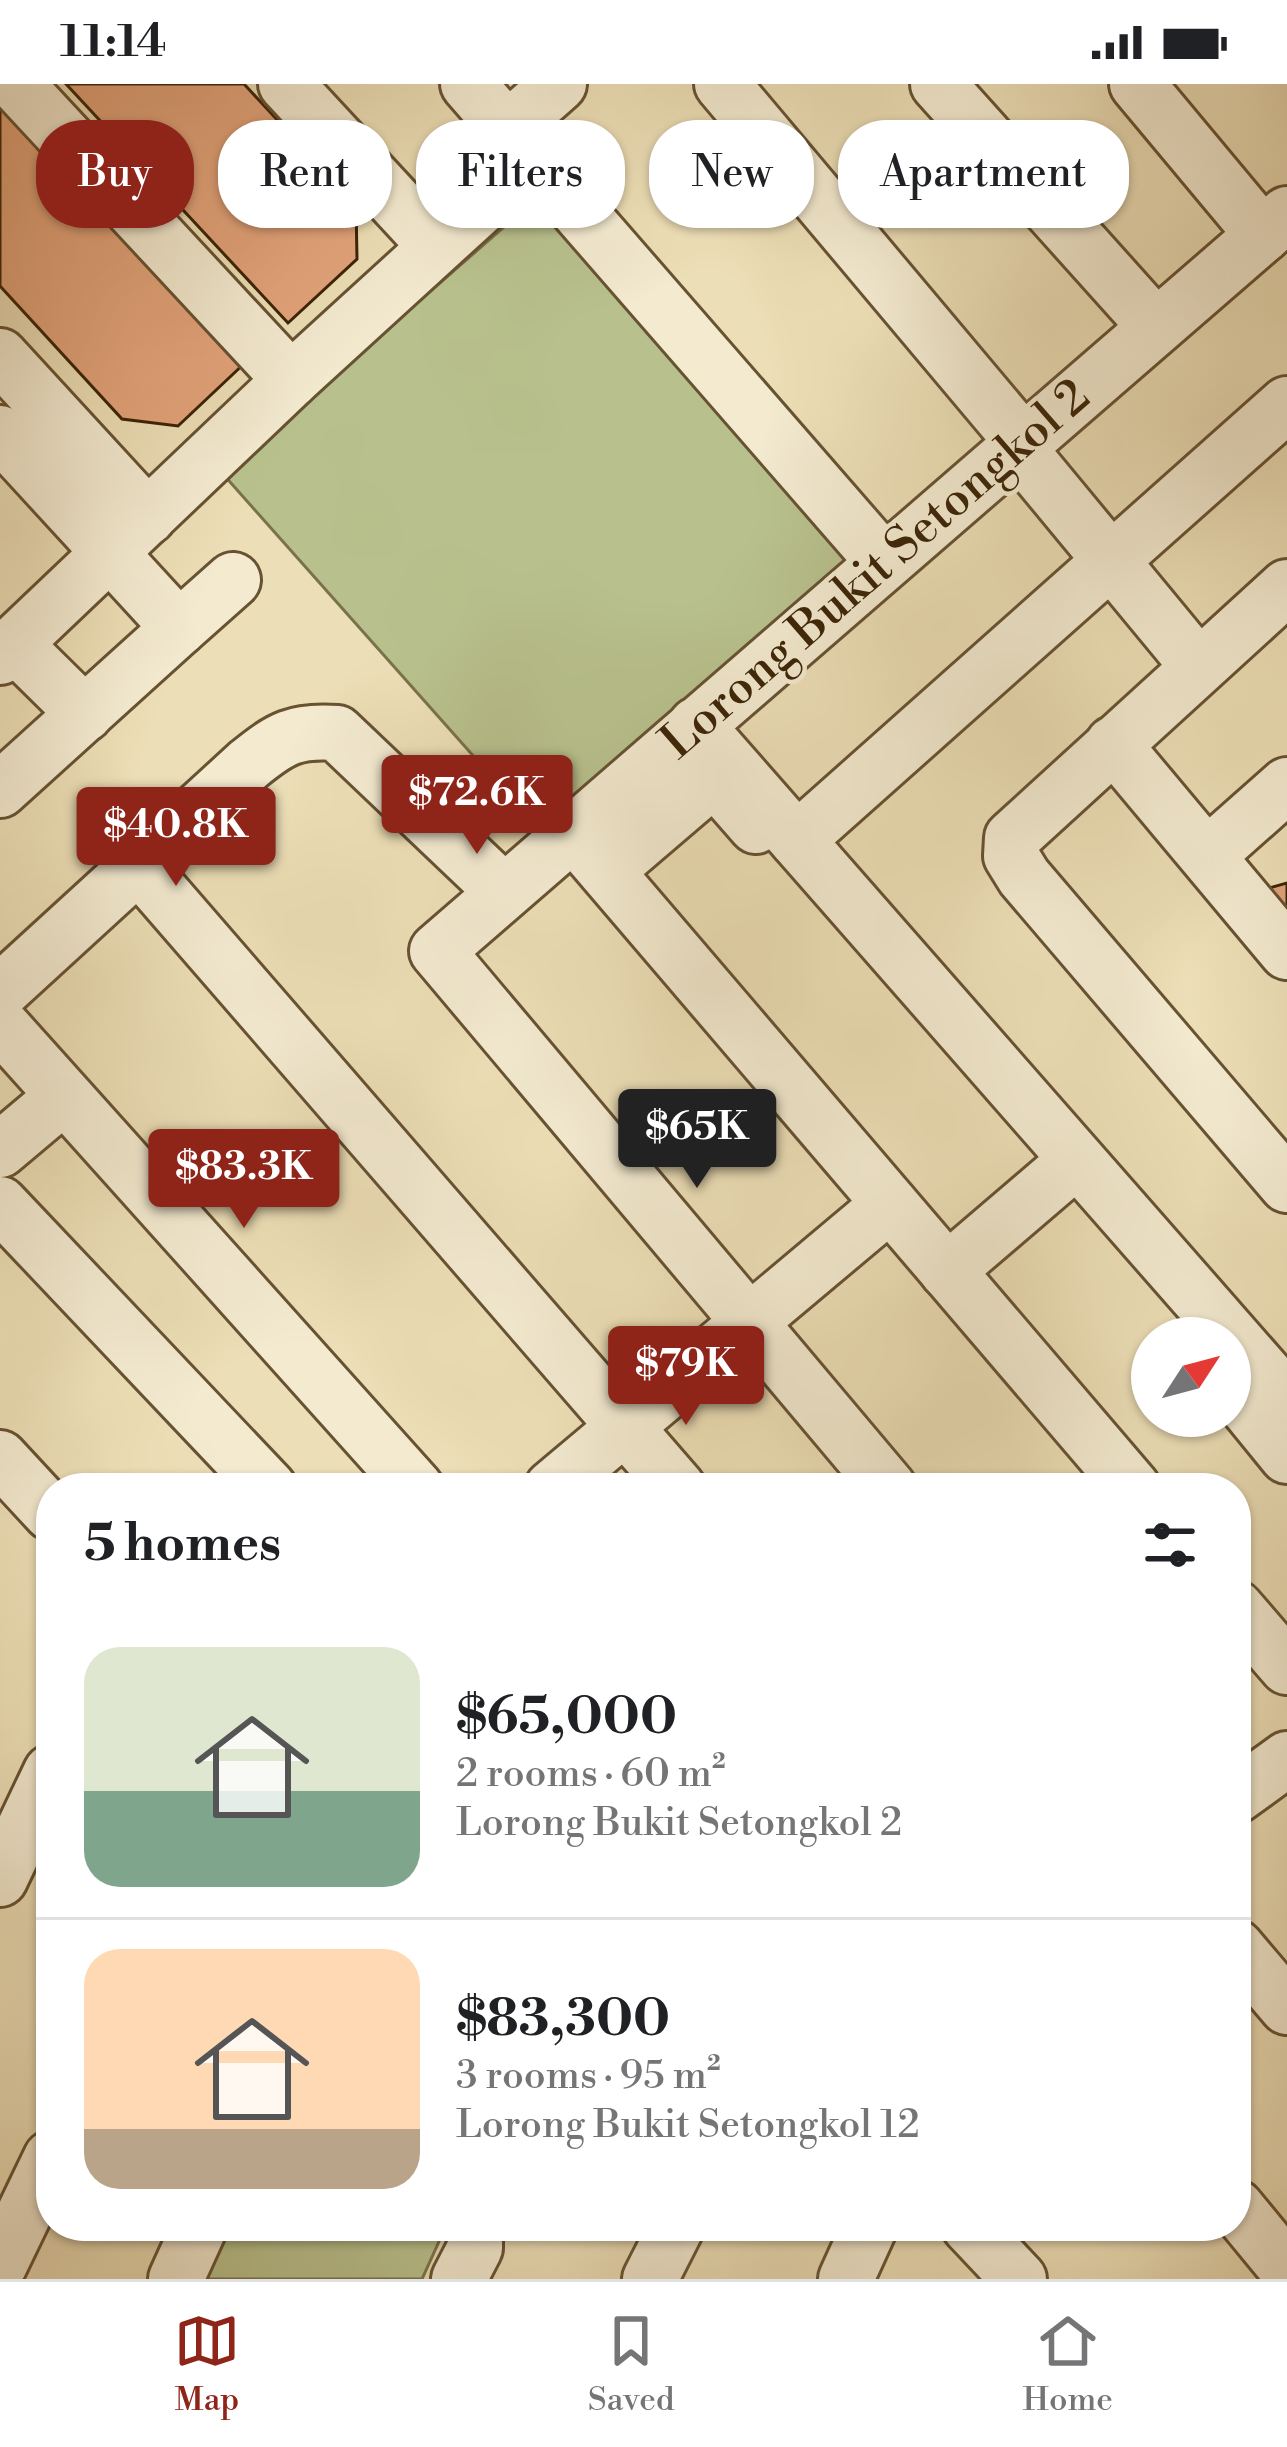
<!DOCTYPE html>
<html lang="en">
<head>
<meta charset="utf-8">
<style>
	body { margin:0; font-family:"Libre Bodoni",serif; background:#f6f6f6; color:#202124; height:100vh; display:flex; flex-direction:column; font-size:45px; white-space:nowrap }
	* { box-sizing:border-box; margin:0 }
	p { font-size:39px; color:#757577 }
	.icon { flex:none; width:66px; height:66px; fill:none; stroke:currentColor; stroke-width:2; stroke-linecap:round; stroke-linejoin:round }
	.map { position:relative; flex:1; overflow:hidden }
	.sheet { position:absolute; left:36px; top:1389px; width:1215px; height:768px; display:flex; flex-direction:column; background:#fff; border-radius:48px; box-shadow:0 3px 9px #0004 }
	.sheet>* { flex:none }
	.top-card { position:absolute; left:36px; top:36px; width:1215px; height:108px; display:flex; gap:24px }
	.needle { width:78px; rotate:54deg }
	.controls { position:absolute; left:1131px; top:1233px; display:grid; gap:24px }
	.controls a { display:grid; place-items:center; width:120px; height:120px; border-radius:50%; background:#fff; box-shadow:0 3px 9px #0004; font-size:60px }
	.price { position:absolute; translate:-50% -102px; padding:0 27px; border-radius:12px; background:#8f2418; color:#fff; font-size:39px; line-height:78px; filter:drop-shadow(0 3px 6px #0008) }
	.price::after { content:''; position:absolute; left:50%; top:72px; width:36px; height:27px; margin-left:-18px; background:inherit; clip-path:polygon(0 0,100% 0,50% 100%) }
	.price.on { background:#222; color:#fff }
	ul { padding:0; list-style:none }
	li { display:flex; align-items:center; gap:36px; height:300px; padding:0 48px }
	li+li { border-top:3px solid #e0e0e0 }
	li span { display:grid; place-items:center; flex:none; width:336px; height:240px; border-radius:36px; color:#555 }
	li>.icon { margin-inline-start:auto }
	span .icon { width:144px; height:144px; fill:#fffc; stroke-width:1 }
	li b { font-size:51px }
	h2 { display:flex; justify-content:space-between; align-items:center; height:144px; padding:0 48px; font-size:51px }
	.tag { padding:0 42px; border-radius:48px; background:#fff; box-shadow:0 3px 9px #0004; font-size:42px; line-height:108px }
	.tag.on { background:#8f2418; color:#fff }
	.status { display:flex; justify-content:space-between; align-items:center; height:84px; padding:0 60px; background:#fff; direction:ltr }
	.status svg { height:33px; fill:currentColor }
	.tab-bar { display:flex; justify-content:space-around; align-items:center; height:168px; border-top:3px solid #e0e0e0; background:#fff; font-size:33px; color:#757577 }
	.tab-bar a { display:grid; justify-items:center; gap:6px }
	.tab-bar .on { color:#8f2418 }
	.map>svg:first-child { display:block }
	.green { fill:#b8c18d; stroke:#7a724a; stroke-width:3 }
	.building { fill:#e2a37a; stroke:#3b2406; stroke-width:3 }
	.lines { fill:none; stroke-linecap:round; stroke-linejoin:round }
	.minor-casing { stroke:#675232; stroke-width:60 }
	.minor { stroke:#f3ead0; stroke-width:54 }
	.labels { text-anchor:middle; dominant-baseline:central; stroke-width:9; stroke-linejoin:round; paint-order:stroke }
	.street-label { font-size:48px; fill:#3b2406; stroke:#f3ead0 }
</style>
</head>
<body>
<div class="status"><b>11:14</b><svg viewBox="0 0 49 12"><path d="M0 12V9h3v3zM5 12V6h3v6zM10 12V3h3v9zM15 12V0h3v12zM26 1h20v11H26zM47 4h2v5h-2z"/></svg></div>
<div class="map">
<svg width="1287" height="2195" viewBox="0 0 1287 2195">
	<rect width="100%" height="100%" fill="#ecdeb6"/>
	<filter id="stains"><feTurbulence type="fractalNoise" baseFrequency=".00167" numOctaves="4"/><feColorMatrix values="0 0 0 0 .2 0 0 0 0 .09 0 0 0 0 .02 0 0 0 .5 -.17"/></filter>
	<radialGradient id="worn" r=".72"><stop offset=".6" stop-color="#630" stop-opacity="0"/><stop offset="1" stop-color="#630" stop-opacity=".3"/></radialGradient>
	<g class="green">
		<polygon points="551,102 871,473 548,756 222,389"/>
		<polygon points="205,2142 446,2142 422,2195 180,2195"/>
	</g>
	<g class="building">
		<polygon points="66,0 244,0 356,121 357,175 288,239"/>
		<polygon points="7,16 249,275 178,342 122,335 0,202 0,22"/>
		<polygon points="1287,799 1287,856 1248,810"/>
	</g>
	<g class="lines">
		<g class="minor-casing">
			<g id="minor">
				<polyline points="16,0 291,296"/>
				<polyline points="286,0 436,162"/>
				<polyline points="468,0 884,478"/>
				<polyline points="722,0 1023,358"/>
				<polyline points="938,0 1156,243"/>
				<polyline points="1137,0 1263,151"/>
				<polyline points="507,46 559,0"/>
				<polyline points="0,272 148,433"/>
				<polyline points="0,349 179,544 0,706"/>
				<polyline points="1017,363 1198,582"/>
				<polyline points="1287,503 1012,754 1011,772 1024,793 1287,1101"/>
				<polyline points="179,544 233,496"/>
				<polyline points="14,560 85,630"/>
				<polyline points="0,573 291,296 532,76"/>
				<polyline points="696,641 1287,1315"/>
				<polyline points="1113,660 1287,868"/>
				<polyline points="797,756 1287,320"/>
				<polyline points="585,763 1133,1404"/>
				<polyline points="1208,771 1287,701"/>
				<polyline points="137,780 678,1404"/>
				<polyline points="606,787 710,698 721,702 756,742"/>
				<path d="M0,908L249,680C281,654 295,646 337,649L504,808"/>
				<polyline points="0,940 416,1404"/>
				<polyline points="0,1066 63,1013"/>
				<polyline points="0,1120 269,1404"/>
				<polyline points="947,1187 1058,1092"/>
				<polyline points="1230,1302 1287,1372"/>
				<polyline points="0,1374 51,1429"/>
				<polyline points="552,1404 890,1120"/>
				<polyline points="889,1404 437,867 1287,130"/>
				<polyline points="1236,1524 1287,1583"/>
				<polyline points="1236,1712 1287,1675"/>
				<polyline points="0,1795 51,1688"/>
				<polyline points="1236,1863 1287,1923"/>
				<polyline points="1236,2123 1287,2185"/>
				<polyline points="969,2142 1019,2195"/>
				<polyline points="0,2180 51,2074"/>
				<polyline points="176,2195 200,2142"/>
				<polyline points="459,2195 475,2164 475,2142"/>
				<polyline points="650,2195 677,2142"/>
				<polyline points="846,2195 870,2142"/>
			</g>
		</g>
		<use href="#minor" class="minor"/>
	</g>
	<g class="labels">
		<g class="street-label">
			<text transform="translate(876 486) rotate(-41)">Lorong Bukit Setongkol 2</text>
		</g>
	</g>
	<rect width="100%" height="100%" filter="url(#stains)"/>
	<rect width="100%" height="100%" fill="url(#worn)"/>
</svg>
<div class="controls">
<a><svg class="needle" viewBox="-14 -14 28 28"><path d="M0-13l5 13h-10z" fill="#e53935"/><path d="M0 13l5-13h-10z" fill="#757577"/></svg></a>
</div>
<b class="price" style="left:477px;top:773px">$72.6K</b>
<b class="price" style="left:176px;top:805px">$40.8K</b>
<b class="price on" style="left:697px;top:1107px">$65K</b>
<b class="price" style="left:244px;top:1147px">$83.3K</b>
<b class="price" style="left:686px;top:1344px">$79K</b>
<div class="top-card">
<a class="tag on">Buy</a>
<a class="tag">Rent</a>
<a class="tag">Filters</a>
<a class="tag">New</a>
<a class="tag">Apartment</a>
</div>
<section class="sheet">
<h2>5 homes<svg class="icon" aria-label="filters" viewBox="0 0 24 24"><path d="M4 7h16M4 17h16"/><circle cx="9" cy="7" r="2"/><circle cx="15" cy="17" r="2"/></svg></h2>
<ul>
<li><span style="background:linear-gradient(#dfe7d0 60%,#7fa58c 0)"><svg class="icon" aria-label="home" viewBox="0 0 24 24"><path d="M3 11l9-7 9 7M6 9v11h12V9"/></svg></span><div><b>$65,000</b><p>2 rooms · 60 m²</p><p>Lorong Bukit Setongkol 2</p></div></li>
<li><span style="background:linear-gradient(#ffd9b3 75%,#b9a48a 0)"><svg class="icon" aria-label="home" viewBox="0 0 24 24"><path d="M3 11l9-7 9 7M6 9v11h12V9"/></svg></span><div><b>$83,300</b><p>3 rooms · 95 m²</p><p>Lorong Bukit Setongkol 12</p></div></li>
</ul>
</section>
</div>
<nav class="tab-bar">
<a class="on"><svg class="icon" aria-label="map" viewBox="0 0 24 24"><path d="M3 6l6-2 6 2 6-2v14l-6 2-6-2-6 2zM9 4v14M15 6v14"/></svg>Map</a>
<a><svg class="icon" aria-label="saved" viewBox="0 0 24 24"><path d="M7 4h10v16l-5-4-5 4z"/></svg>Saved</a>
<a><svg class="icon" aria-label="home" viewBox="0 0 24 24"><path d="M3 11l9-7 9 7M6 9v11h12V9"/></svg>Home</a>
</nav>
</body>
</html>
